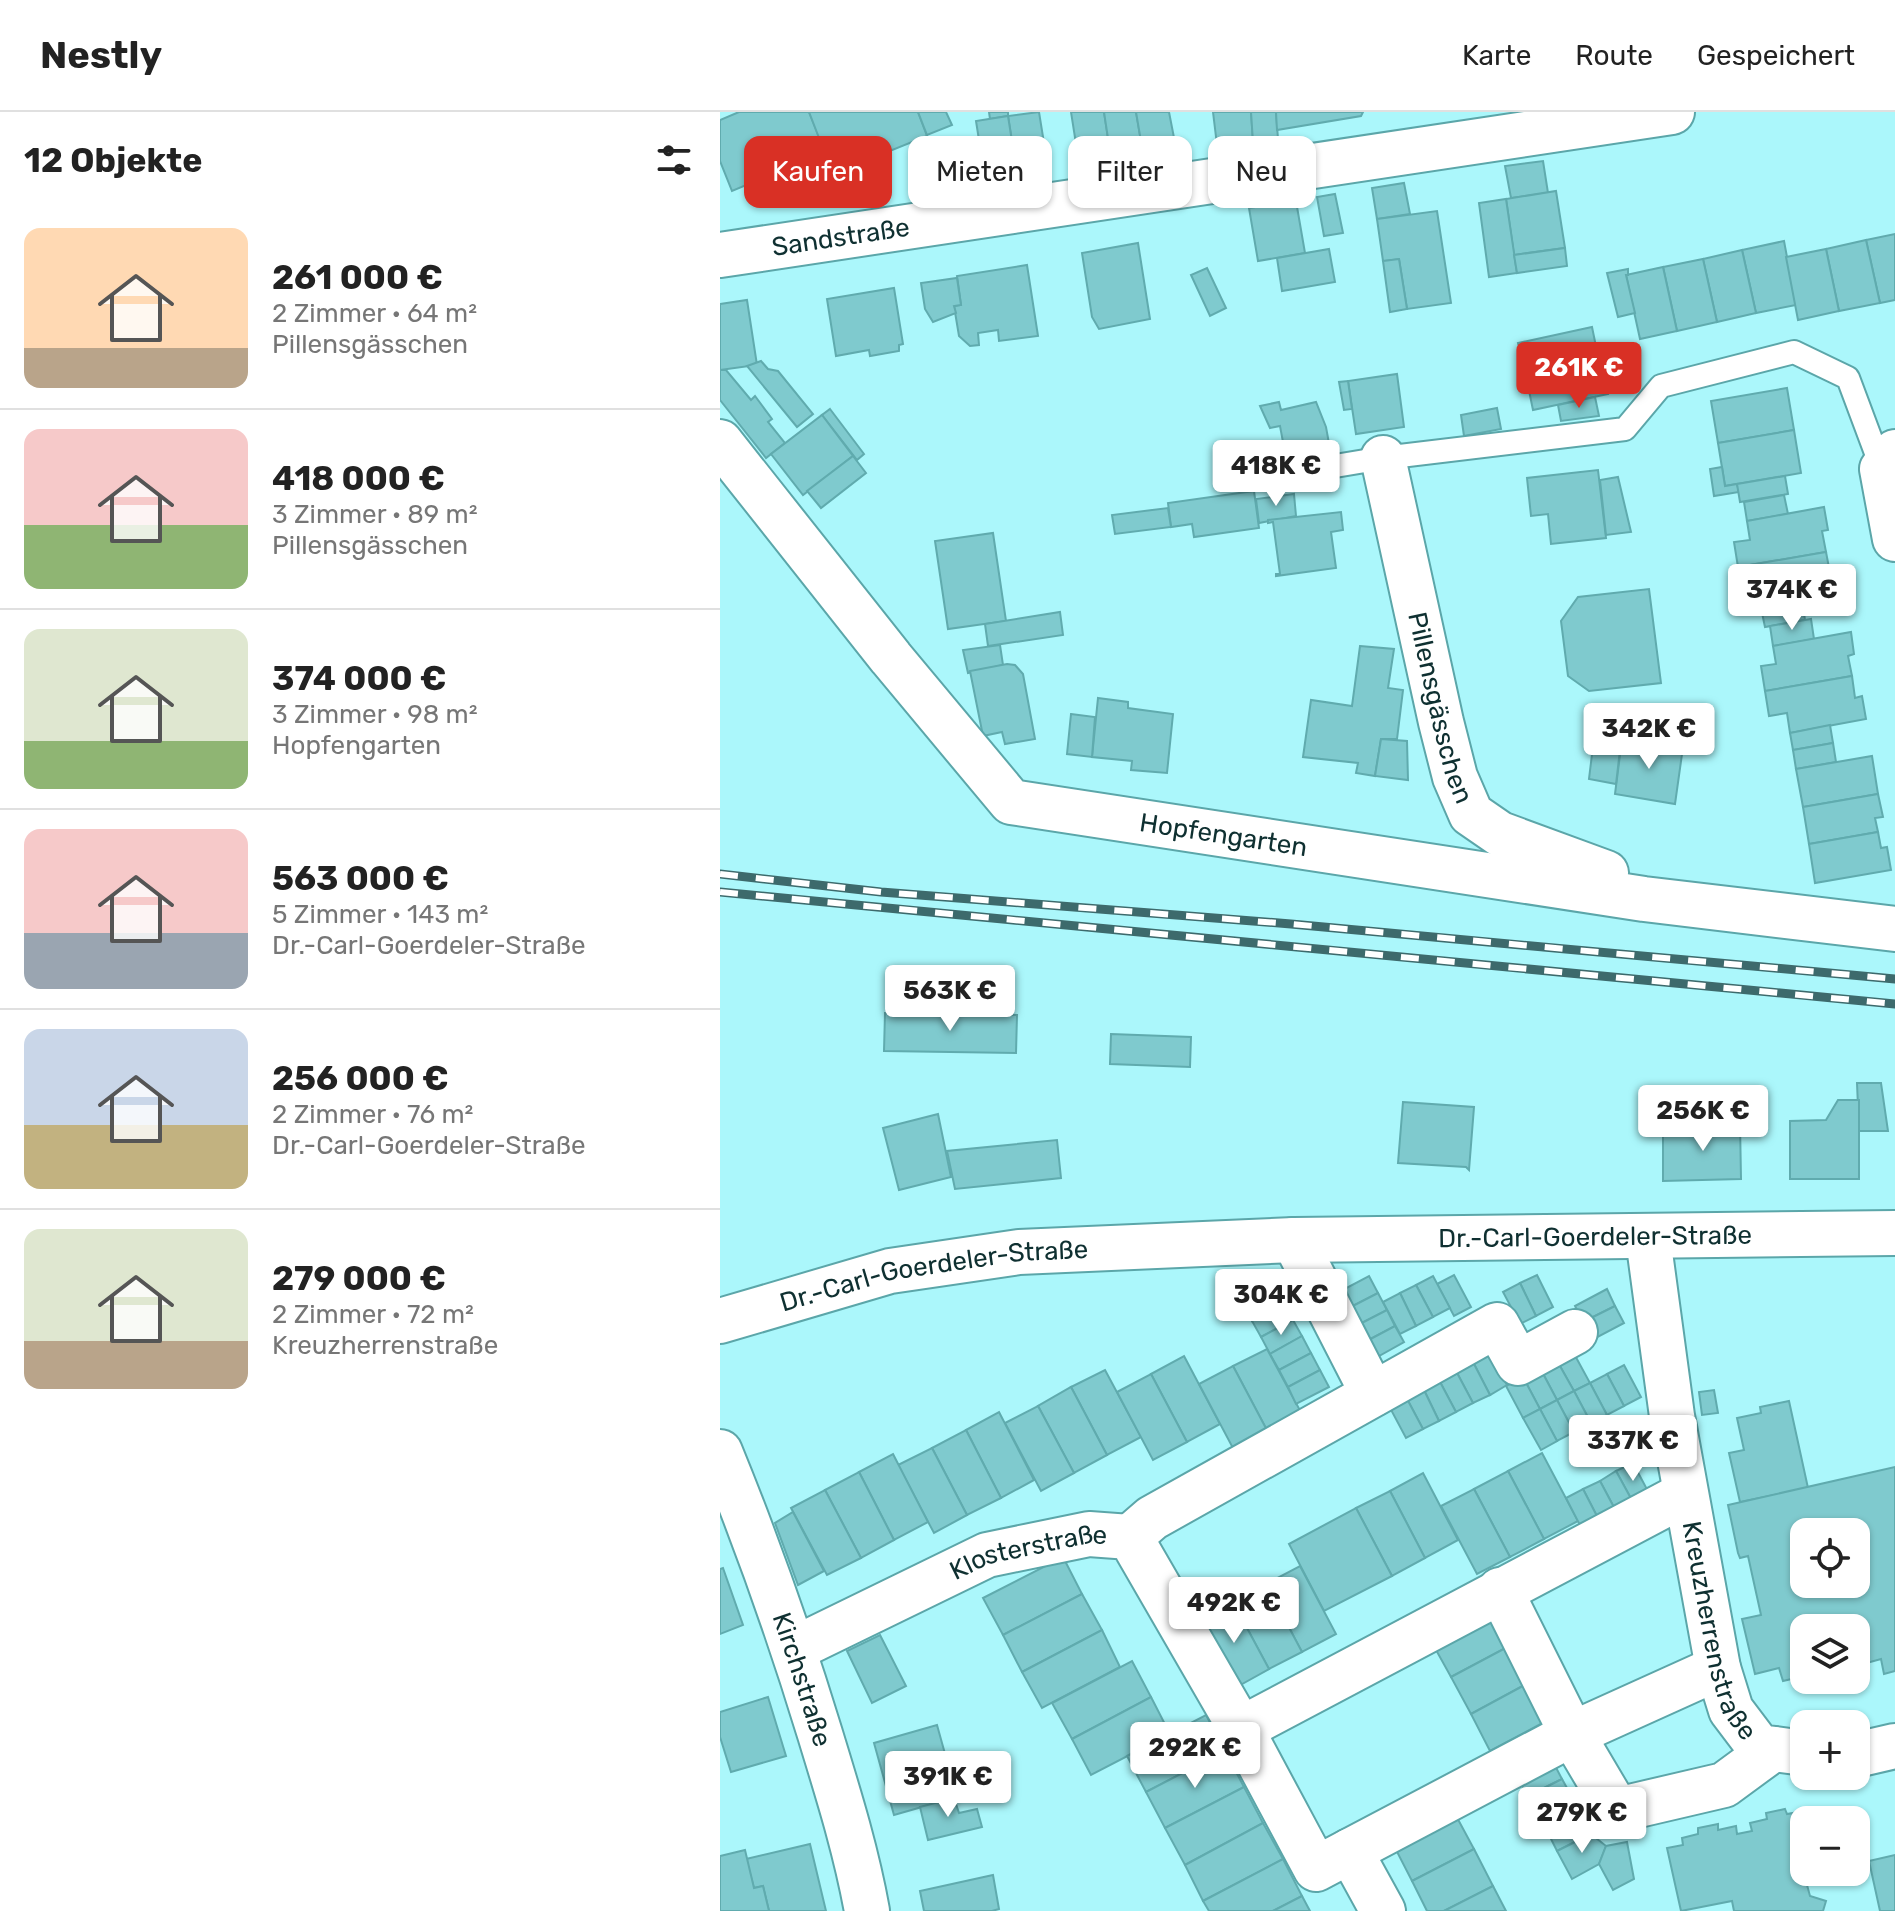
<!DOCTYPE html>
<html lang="de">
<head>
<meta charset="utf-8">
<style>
	body { margin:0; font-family:Rubik,sans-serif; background:#f2f2f2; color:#222; height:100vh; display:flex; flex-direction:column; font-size:30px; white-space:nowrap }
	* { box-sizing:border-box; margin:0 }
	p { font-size:26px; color:#767676 }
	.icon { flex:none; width:44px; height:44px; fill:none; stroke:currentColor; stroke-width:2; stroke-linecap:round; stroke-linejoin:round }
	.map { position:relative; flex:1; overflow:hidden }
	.side { display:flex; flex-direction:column; background:#fff; width:720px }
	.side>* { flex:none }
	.top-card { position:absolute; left:24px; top:24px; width:760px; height:72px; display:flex; gap:16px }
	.tools { position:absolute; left:1070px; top:1406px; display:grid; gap:16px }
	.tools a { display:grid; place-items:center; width:80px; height:80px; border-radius:16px; background:#fff; box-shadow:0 2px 6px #0004; font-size:40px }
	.price { position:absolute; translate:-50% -68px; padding:0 18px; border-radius:8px; background:#fff; color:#222; font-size:26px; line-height:52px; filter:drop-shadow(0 2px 4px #0008) }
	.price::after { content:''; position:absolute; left:50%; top:48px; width:24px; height:18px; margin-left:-12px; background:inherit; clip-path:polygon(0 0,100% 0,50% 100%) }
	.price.on { background:#d93025; color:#fff }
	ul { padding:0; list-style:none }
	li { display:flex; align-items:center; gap:24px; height:200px; padding:0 24px }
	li+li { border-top:2px solid #e0e0e0 }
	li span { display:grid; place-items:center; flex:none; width:224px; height:160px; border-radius:16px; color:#555 }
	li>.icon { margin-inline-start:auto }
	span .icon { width:96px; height:96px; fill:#fffc; stroke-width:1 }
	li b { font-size:34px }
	h2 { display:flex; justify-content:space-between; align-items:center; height:96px; padding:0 24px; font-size:34px }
	.pill { padding:0 28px; border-radius:16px; background:#fff; box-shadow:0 2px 6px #0004; font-size:28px; line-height:72px }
	.pill.on { background:#d93025; color:#fff }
	header { display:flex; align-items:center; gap:48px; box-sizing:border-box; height:112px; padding:0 40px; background:#fff; border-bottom:2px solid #e0e0e0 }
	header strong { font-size:38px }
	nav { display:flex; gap:44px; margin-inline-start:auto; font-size:28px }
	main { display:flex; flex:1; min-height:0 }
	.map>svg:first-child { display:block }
	.building { fill:#7fcace; stroke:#60abae; stroke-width:2; fill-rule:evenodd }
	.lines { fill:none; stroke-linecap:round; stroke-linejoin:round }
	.service-casing { stroke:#5ba6a9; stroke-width:26 }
	.minor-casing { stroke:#5ba6a9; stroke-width:48 }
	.secondary-casing { stroke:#5ba6a9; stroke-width:48 }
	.service { stroke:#fff; stroke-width:22 }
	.minor { stroke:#fff; stroke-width:44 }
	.secondary { stroke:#fff; stroke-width:44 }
	.rail-casing { stroke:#3d6a6c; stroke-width:9 }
	.rail { stroke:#fff; stroke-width:6; stroke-dasharray:18; stroke-linecap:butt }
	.labels { text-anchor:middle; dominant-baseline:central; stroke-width:8; stroke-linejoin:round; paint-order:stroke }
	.street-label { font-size:26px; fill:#0f3031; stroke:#fff }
</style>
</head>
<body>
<header>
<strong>Nestly</strong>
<nav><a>Karte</a><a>Route</a><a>Gespeichert</a></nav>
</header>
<main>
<section class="side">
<h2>12 Objekte<svg class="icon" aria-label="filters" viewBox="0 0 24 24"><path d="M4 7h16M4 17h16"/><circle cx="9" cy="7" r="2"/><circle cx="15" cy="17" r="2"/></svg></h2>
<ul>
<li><span style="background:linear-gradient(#ffd9b3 75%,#b9a48a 0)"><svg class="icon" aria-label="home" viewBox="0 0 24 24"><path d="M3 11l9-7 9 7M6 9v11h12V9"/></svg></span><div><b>261 000 €</b><p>2 Zimmer · 64 m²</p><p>Pillensgässchen</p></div></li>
<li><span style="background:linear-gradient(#f6c9c9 60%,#8fb573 0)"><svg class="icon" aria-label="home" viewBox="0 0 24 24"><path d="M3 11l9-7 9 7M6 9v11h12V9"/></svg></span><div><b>418 000 €</b><p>3 Zimmer · 89 m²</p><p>Pillensgässchen</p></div></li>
<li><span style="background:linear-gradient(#dfe7d0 70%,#8fb573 0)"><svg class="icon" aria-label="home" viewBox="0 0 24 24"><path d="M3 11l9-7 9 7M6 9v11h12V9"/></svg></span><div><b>374 000 €</b><p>3 Zimmer · 98 m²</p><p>Hopfengarten</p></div></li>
<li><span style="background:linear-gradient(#f6c9c9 65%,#9aa5b1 0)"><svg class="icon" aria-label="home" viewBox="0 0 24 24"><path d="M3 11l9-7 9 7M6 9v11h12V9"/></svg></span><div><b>563 000 €</b><p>5 Zimmer · 143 m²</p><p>Dr.-Carl-Goerdeler-Straße</p></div></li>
<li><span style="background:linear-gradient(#c9d6e8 60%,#c2b280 0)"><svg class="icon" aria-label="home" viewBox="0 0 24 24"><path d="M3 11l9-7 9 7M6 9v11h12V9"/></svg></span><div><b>256 000 €</b><p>2 Zimmer · 76 m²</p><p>Dr.-Carl-Goerdeler-Straße</p></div></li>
<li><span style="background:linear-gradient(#dfe7d0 70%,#b9a48a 0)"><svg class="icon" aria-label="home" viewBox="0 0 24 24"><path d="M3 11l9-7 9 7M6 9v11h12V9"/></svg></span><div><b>279 000 €</b><p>2 Zimmer · 72 m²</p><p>Kreuzherrenstraße</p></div></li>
</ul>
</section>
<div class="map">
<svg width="1175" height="1799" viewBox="0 0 1175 1799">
	<rect width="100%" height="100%" fill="#abf7fb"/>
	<g class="building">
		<polygon points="19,0 89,0 105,40 12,79 0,49 0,8"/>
		<polygon points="89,0 198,0 207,24 113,62"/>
		<polygon points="198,0 226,0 232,13 207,23"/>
		<polygon points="269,0 288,0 288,4 270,7"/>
		<polygon points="319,0 328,56 297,61 288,4"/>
		<polygon points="351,0 384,0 391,46 359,51"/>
		<polygon points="384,0 416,0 423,41 391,46"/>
		<polygon points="416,0 449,0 456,36 423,41"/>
		<polygon points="493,0 531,0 533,30 497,33"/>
		<polygon points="531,0 556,0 558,27 533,30"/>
		<polygon points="556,0 643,0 641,4 557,18"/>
		<polygon points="288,4 297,61 265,66 256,9"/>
		<polygon points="823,49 828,81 791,86 785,54"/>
		<polygon points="684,71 690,102 657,107 652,76"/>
		<polygon points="836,79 845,136 794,143 786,87"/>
		<polygon points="615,82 623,121 604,124 597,85"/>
		<polygon points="786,87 797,161 769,165 759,91"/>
		<polygon points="576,89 585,141 538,149 529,96"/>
		<polygon points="717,99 731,191 687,197 679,147 663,149 657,107"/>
		<polygon points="1175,122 1175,188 1160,191 1146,128"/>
		<polygon points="1146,128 1160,191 1119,199 1106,137"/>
		<polygon points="1064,129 1076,193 1036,201 1022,138"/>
		<polygon points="418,131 430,207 379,217 372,205 362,141"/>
		<polygon points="845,136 847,154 797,161 794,143"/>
		<polygon points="609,137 615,170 562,179 557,146"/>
		<polygon points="1106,137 1119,199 1078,208 1066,145"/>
		<polygon points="1022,138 1036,201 997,210 983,147"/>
		<polygon points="679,147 687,197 670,200 663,149"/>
		<polygon points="983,147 997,210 957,219 943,155"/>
		<polygon points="307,153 318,224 279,229 278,218 258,221 259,233 250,234 239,224 234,194 241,193 237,164"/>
		<polygon points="943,155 957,219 920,227 906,163"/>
		<polygon points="487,156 506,196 490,204 471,163"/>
		<polygon points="908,157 908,163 906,163 915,201 898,205 887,161"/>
		<polygon points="237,166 241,193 234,194 236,201 213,210 205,197 201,171"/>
		<polygon points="174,176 183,232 179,233 179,239 150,244 149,238 116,244 107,187"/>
		<polygon points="27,188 37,253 0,258 0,192"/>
		<polygon points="872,215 879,249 806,264 798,231"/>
		<polygon points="41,249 48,257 58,259 93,302 77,315 27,254"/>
		<polygon points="879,249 888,282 813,298 806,264"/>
		<polygon points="0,258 6,258 31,288 35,284 52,307 48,310 65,331 46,346 0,288"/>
		<polygon points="677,262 684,315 636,322 628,269"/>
		<polygon points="628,269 632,297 624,298 619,270"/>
		<polygon points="1067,276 1074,318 998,331 991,289"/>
		<polygon points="875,285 879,304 841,309 838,293"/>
		<polygon points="559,290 561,298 596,290 606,315 610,337 566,346 560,314 550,316 540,294"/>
		<polygon points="777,296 781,317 744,324 741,303"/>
		<polygon points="110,297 144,342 137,348 102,303"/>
		<polygon points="102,303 133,344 83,383 51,342"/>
		<polygon points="1074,318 1081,361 1005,374 998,331"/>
		<polygon points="133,344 146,361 101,396 87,379"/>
		<polygon points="1002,355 1005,374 1017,372 1019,380 994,384 990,357"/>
		<polygon points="878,358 886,426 831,432 828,402 811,404 807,366"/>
		<polygon points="1065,364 1068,382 1020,390 1017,372"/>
		<polygon points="898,365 911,420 886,423 880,368"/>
		<polygon points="534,379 539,416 474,425 472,412 451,415 448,391"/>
		<polygon points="574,382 576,404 539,411 536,387"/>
		<polygon points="1064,383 1068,402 1027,409 1024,390"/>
		<polygon points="1104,395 1108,418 1102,419 1106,440 1018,455 1014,430 1030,428 1027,409"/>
		<polygon points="448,396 451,415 395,422 392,403"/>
		<polygon points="621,400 623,418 611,420 616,456 556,464 556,462 560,462 553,410 548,411 548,408"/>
		<polygon points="273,421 286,509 228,517 215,429"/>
		<polygon points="1106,440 1110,461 1115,460 1119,483 1041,496 1038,477 1022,480 1018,455"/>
		<polygon points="929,477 941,571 869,579 848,564 841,509 858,485"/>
		<polygon points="1082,489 1085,508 1045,515 1041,496"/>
		<polygon points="340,500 343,523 268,534 265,512"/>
		<polygon points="1091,507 1094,527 1053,534 1050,514"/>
		<polygon points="1131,520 1134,542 1128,544 1132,564 1045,579 1041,554 1056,552 1053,534"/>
		<polygon points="280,533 283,553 248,561 243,538"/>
		<polygon points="640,534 674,537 668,576 683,578 677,627 661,627 655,664 636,661 638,651 583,645 591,588 632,594"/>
		<polygon points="287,552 295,553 303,562 315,627 285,632 282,620 263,624 250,559"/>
		<polygon points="1132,564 1135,586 1142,584 1146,607 1070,621 1067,601 1049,604 1045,579"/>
		<polygon points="378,586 408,590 408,596 453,602 447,661 411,658 412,649 372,645"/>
		<polygon points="351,602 375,605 372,645 347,642"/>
		<polygon points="1110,613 1113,631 1073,638 1070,621"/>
		<polygon points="661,627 687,629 688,668 655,664"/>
		<polygon points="902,627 963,635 955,692 895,682"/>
		<polygon points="1113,631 1116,650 1076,657 1073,638"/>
		<polygon points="873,634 900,638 896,672 869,667"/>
		<polygon points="1152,644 1158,682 1083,695 1076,657"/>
		<polygon points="1158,682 1163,705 1155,706 1158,720 1089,732 1083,695"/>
		<polygon points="1158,720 1161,736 1167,735 1171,758 1095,771 1089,732"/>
		<polygon points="165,901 297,903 296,941 164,939"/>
		<polygon points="391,922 471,925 470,955 390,952"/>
		<polygon points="1137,971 1161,971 1168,1019 1139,1019"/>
		<polygon points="1038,977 1043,1021 1020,1021 1020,1011 1017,1011 1017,980"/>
		<polygon points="1118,988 1139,988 1139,1067 1070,1067 1070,1009 1106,1008"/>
		<polygon points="683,990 754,995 749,1058 746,1055 678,1051"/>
		<polygon points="218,1002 231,1065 179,1078 163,1016"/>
		<polygon points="973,1011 1020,1011 1021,1067 943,1069 943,1021 973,1020"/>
		<polygon points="337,1028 341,1066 235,1077 227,1039"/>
		<polygon points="734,1163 751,1195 734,1204 717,1172"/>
		<polygon points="817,1163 833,1195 816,1204 800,1171"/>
		<polygon points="649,1164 658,1181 625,1198 617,1181"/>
		<polygon points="713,1164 730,1196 713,1205 696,1173"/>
		<polygon points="800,1171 816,1204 800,1212 783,1180"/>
		<polygon points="696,1173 713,1205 696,1214 680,1181"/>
		<polygon points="556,1175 564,1191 532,1209 524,1192"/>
		<polygon points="887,1177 895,1194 863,1210 855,1194"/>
		<polygon points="658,1181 667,1198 634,1215 625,1198"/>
		<polygon points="680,1181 696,1214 680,1222 663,1190"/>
		<polygon points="564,1191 573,1208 541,1225 532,1209"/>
		<polygon points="895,1194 904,1211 872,1228 863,1210"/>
		<polygon points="667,1198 675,1214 643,1231 634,1215"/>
		<polygon points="573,1208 582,1224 550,1242 541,1225"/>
		<polygon points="675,1214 684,1230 652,1248 643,1231"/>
		<polygon points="582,1224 591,1241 559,1258 550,1242"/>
		<polygon points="547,1237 583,1304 549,1322 513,1254"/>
		<polygon points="852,1238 870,1271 854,1279 836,1247"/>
		<polygon points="591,1241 600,1258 568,1275 559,1258"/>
		<polygon points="769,1241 787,1273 770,1283 753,1250"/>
		<polygon points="464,1244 500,1312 467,1330 431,1262"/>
		<polygon points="836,1247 854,1279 837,1288 820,1256"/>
		<polygon points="753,1250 770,1283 753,1291 736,1259"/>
		<polygon points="904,1253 921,1285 904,1294 887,1262"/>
		<polygon points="513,1254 549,1322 515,1340 479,1272"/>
		<polygon points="820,1256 837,1288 820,1297 803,1265"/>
		<polygon points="385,1258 421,1325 387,1343 351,1275"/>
		<polygon points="600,1258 609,1275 576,1292 568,1275"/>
		<polygon points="736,1259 753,1291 736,1300 719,1268"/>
		<polygon points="431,1262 467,1330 433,1348 397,1280"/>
		<polygon points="887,1262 904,1294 887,1303 870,1271"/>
		<polygon points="803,1265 820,1297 803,1306 786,1274"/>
		<polygon points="719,1268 736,1300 719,1309 703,1276"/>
		<polygon points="870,1271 887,1303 871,1311 854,1279"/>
		<polygon points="351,1275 387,1343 354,1361 318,1294"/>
		<polygon points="703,1276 719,1309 703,1317 686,1285"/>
		<polygon points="994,1278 998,1301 982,1303 979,1280"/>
		<polygon points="854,1279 871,1311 854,1320 837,1288"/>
		<polygon points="686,1285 703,1317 686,1326 669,1294"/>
		<polygon points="837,1288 854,1320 837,1329 820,1297"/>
		<polygon points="1069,1289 1088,1376 1020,1390 1009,1341 1024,1338 1017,1306 1041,1301 1040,1295"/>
		<polygon points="318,1294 354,1361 321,1379 285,1311"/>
		<polygon points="820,1297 837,1329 821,1338 803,1306"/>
		<polygon points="279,1300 314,1368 281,1386 246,1318"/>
		<polygon points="246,1318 281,1386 247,1403 212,1336"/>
		<polygon points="212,1336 247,1403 214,1421 178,1353"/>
		<polygon points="822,1341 858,1409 824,1427 788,1359"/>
		<polygon points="173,1342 208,1410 174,1428 139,1360"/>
		<polygon points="913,1351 930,1383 914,1392 896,1359"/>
		<path d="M1175,1355V1559L1164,1562L1161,1547L1136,1554V1516H1084V1564L1063,1569L1059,1556L1035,1562L1022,1507L1041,1503L1028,1444L1020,1446L1018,1441L1008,1393ZM1084,1420H1136V1472H1084Z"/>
		<polygon points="788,1359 824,1427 790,1445 754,1377"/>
		<polygon points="896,1359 914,1392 897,1401 880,1369"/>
		<polygon points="139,1360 174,1428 141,1446 105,1378"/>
		<polygon points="703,1361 738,1428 705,1446 670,1379"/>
		<polygon points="880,1369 897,1401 880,1410 863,1377"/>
		<polygon points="754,1377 790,1445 757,1462 721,1394"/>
		<polygon points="863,1377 880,1410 863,1419 846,1386"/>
		<polygon points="105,1378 141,1446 107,1463 71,1396"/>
		<polygon points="670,1379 705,1446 672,1464 636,1396"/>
		<polygon points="636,1396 672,1464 604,1499 569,1432"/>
		<polygon points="73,1400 104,1459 78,1473 55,1411"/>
		<polygon points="343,1445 362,1482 283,1523 263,1486"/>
		<polygon points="580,1454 616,1522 582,1540 546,1472"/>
		<polygon points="3,1456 23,1513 0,1522 0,1457"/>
		<polygon points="546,1472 582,1540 549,1557 513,1490"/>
		<polygon points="362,1482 382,1518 302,1560 283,1523"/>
		<polygon points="513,1490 549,1557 515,1576 478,1508"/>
		<polygon points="773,1496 793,1532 731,1565 711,1529"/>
		<polygon points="382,1518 400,1555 322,1596 302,1560"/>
		<polygon points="160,1523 186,1574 152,1591 127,1539"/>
		<polygon points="793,1532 812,1569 751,1602 731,1565"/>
		<polygon points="412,1549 431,1585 352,1627 332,1591"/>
		<polygon points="812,1569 832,1606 770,1639 751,1602"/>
		<polygon points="48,1585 66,1644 11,1660 0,1625 0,1600"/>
		<polygon points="431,1585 450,1622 371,1663 352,1627"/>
		<polygon points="486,1603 505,1639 426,1680 407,1644"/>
		<polygon points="217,1613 237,1685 174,1703 154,1631"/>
		<polygon points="505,1639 524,1675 445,1716 426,1680"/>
		<polygon points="832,1648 842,1667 808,1684 798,1666"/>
		<polygon points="842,1667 852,1685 818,1702 808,1684"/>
		<polygon points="524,1675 543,1711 465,1753 445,1716"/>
		<polygon points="852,1685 861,1703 828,1721 818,1702"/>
		<polygon points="234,1686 239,1701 257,1697 262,1715 208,1728 200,1695"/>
		<polygon points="1065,1697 1067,1702 1084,1699 1085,1705 1101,1701 1103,1708 1084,1708 1084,1760 1114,1760 1116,1766 1087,1773 1090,1784 1106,1789 1103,1799 1014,1799 1012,1789 961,1799 947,1736 963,1733 962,1726 978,1722 978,1716 998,1712 998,1718 1016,1714 1017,1722 1032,1719 1030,1711 1047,1707 1046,1701"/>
		<polygon points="734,1700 754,1737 692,1769 673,1732"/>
		<polygon points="861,1703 871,1722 837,1739 828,1721"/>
		<polygon points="543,1711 563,1747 483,1789 465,1753"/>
		<polygon points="871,1722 886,1734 879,1752 852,1767 837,1739"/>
		<polygon points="907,1730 914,1767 893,1778 879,1752 886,1734"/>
		<polygon points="90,1732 106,1799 49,1799 43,1774 34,1776 26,1747"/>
		<polygon points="754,1737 773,1774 724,1799 707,1799 692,1769"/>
		<polygon points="25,1738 34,1776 43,1774 49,1799 0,1799 0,1744"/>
		<polygon points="1175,1743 1175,1799 1160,1799 1149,1749"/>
		<polygon points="563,1747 582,1784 553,1799 489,1799 483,1789"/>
		<polygon points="273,1763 279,1797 272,1799 204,1799 200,1779"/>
		<polygon points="773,1774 786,1799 724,1799"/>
		<polygon points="582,1784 590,1799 553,1799"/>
	</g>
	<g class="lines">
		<g class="service-casing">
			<polyline id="service" points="543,366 663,346 905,317 941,274 1074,240 1128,266 1162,357"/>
		</g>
		<g class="minor-casing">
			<g id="minor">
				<path id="s1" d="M0,330L171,546L291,690L924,787L1175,817"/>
				<polyline points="1175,340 1162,357 1175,427"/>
				<path id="s2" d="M663,346L721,610L735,665L751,702L780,722L886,761"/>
				<path id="s3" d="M928,1126L952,1304L998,1556L1011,1598L1039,1635L1084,1641"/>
				<polyline points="574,1128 653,1282"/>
				<path id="s4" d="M0,1209L170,1159L299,1140L574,1128L1175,1121"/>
				<path id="s5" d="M0,1340C38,1433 71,1527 100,1622C118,1681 136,1738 147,1799"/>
				<polyline points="410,1425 432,1406 777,1213 798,1251 855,1220"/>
				<polyline points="780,1478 852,1622 897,1698 1004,1673 1053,1637"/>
				<path id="s6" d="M74,1537L267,1443L369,1422L410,1425L521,1617L596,1757L630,1739L663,1799"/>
				<polyline points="521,1617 965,1382"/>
				<polyline points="1136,1643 1175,1634"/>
				<polyline points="630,1739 852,1622 998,1556"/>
			</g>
		</g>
		<g class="secondary-casing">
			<g id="secondary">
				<path id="s7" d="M0,143L952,0"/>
			</g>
		</g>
		<use href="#service" class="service"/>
		<use href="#minor" class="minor"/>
		<use href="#secondary" class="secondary"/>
		<g class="rail-casing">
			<g id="rail">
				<polyline points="0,762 161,780 571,812 1175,867"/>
				<polyline points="0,780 1175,892"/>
			</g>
		</g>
		<use href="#rail" class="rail"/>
	</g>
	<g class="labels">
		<g class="street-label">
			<text stroke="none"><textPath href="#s7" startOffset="122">Sandstraße</textPath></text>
			<text stroke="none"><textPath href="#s2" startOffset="256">Pillensgässchen</textPath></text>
			<text stroke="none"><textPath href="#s1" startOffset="678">Hopfengarten</textPath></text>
			<text stroke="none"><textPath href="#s4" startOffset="884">Dr.-Carl-Goerdeler-Straße</textPath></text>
			<text stroke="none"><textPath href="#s4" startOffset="220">Dr.-Carl-Goerdeler-Straße</textPath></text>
			<text stroke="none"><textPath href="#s6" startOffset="256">Klosterstraße</textPath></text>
			<text stroke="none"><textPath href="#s3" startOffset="400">Kreuzherrenstraße</textPath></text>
			<text stroke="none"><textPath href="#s5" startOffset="242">Kirchstraße</textPath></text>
		</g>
	</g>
</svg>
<div class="tools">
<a><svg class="icon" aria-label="locate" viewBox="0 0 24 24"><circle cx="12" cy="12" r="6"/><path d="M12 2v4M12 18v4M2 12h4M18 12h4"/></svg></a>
<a><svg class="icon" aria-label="layers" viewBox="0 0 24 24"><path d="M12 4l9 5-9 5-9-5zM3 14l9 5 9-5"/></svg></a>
<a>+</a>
<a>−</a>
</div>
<b class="price on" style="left:859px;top:298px">261K €</b>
<b class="price" style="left:556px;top:396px">418K €</b>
<b class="price" style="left:1072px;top:520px">374K €</b>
<b class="price" style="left:929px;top:659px">342K €</b>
<b class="price" style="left:230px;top:921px">563K €</b>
<b class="price" style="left:983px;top:1041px">256K €</b>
<b class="price" style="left:561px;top:1225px">304K €</b>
<b class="price" style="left:913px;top:1371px">337K €</b>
<b class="price" style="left:514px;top:1533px">492K €</b>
<b class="price" style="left:475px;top:1678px">292K €</b>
<b class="price" style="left:228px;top:1707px">391K €</b>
<b class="price" style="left:862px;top:1743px">279K €</b>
<div class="top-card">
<a class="pill on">Kaufen</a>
<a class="pill">Mieten</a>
<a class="pill">Filter</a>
<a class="pill">Neu</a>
</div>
</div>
</main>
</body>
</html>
